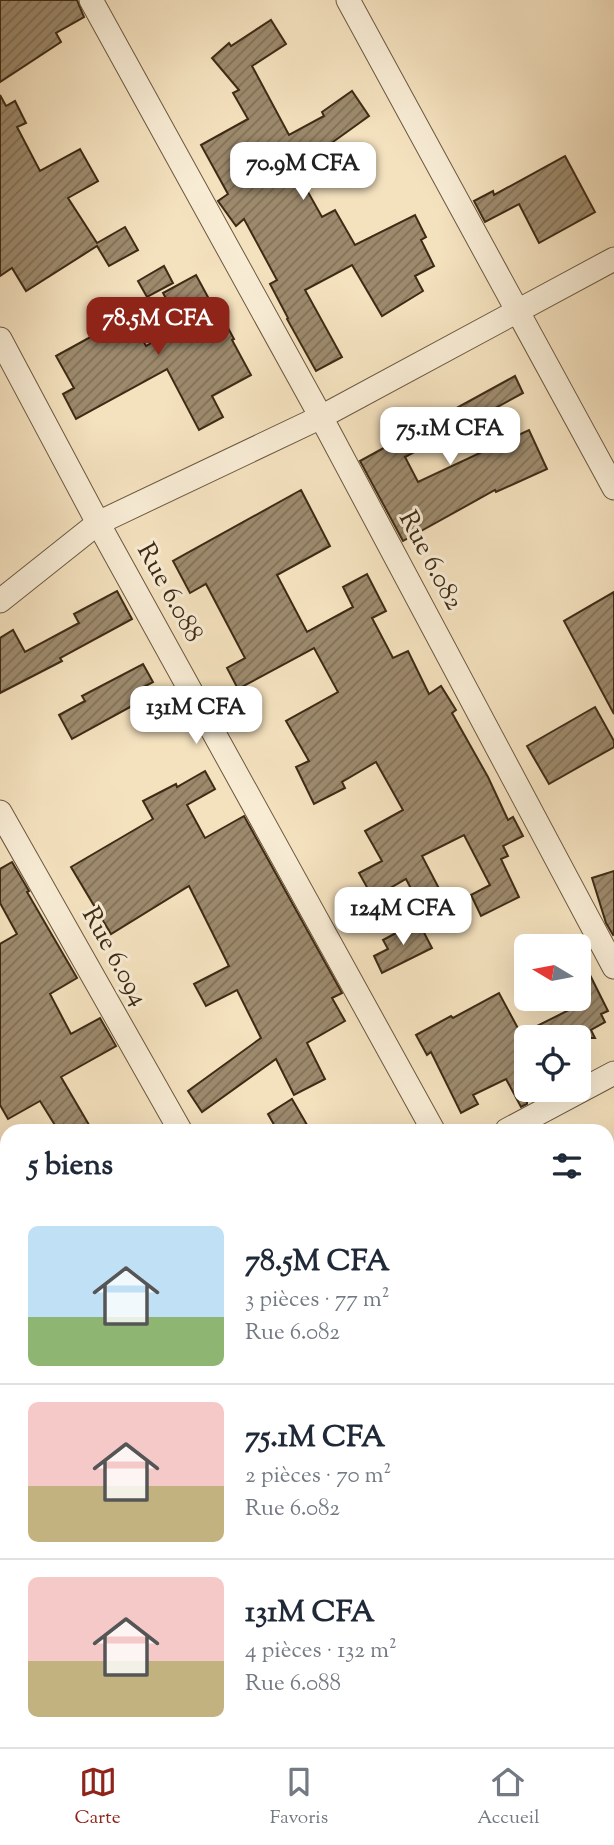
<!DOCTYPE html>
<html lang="fr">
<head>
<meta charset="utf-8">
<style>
	body { margin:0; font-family:"Sorts Mill Goudy",serif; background:#f6f6f7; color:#1f2937; height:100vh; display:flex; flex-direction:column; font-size:26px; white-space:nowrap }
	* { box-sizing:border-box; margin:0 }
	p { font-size:23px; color:#747a83 }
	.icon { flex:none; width:38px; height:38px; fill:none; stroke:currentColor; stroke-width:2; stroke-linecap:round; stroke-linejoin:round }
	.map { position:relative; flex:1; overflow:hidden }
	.side { position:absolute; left:0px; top:1124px; width:614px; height:625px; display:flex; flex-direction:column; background:#fff; border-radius:21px 21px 0 0; box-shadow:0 7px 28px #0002 }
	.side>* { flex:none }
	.needle { width:46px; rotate:280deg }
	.tools { position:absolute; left:514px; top:934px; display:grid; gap:14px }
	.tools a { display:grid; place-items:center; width:77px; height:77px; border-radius:10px; background:#fff; box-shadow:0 7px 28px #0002; font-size:35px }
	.price { position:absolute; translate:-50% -60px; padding:0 16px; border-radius:14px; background:#fff; color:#222; font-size:23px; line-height:46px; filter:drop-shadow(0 2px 4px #0008) }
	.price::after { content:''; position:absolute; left:50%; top:42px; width:21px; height:16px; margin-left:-10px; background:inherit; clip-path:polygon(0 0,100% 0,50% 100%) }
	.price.active { background:#8f2418; color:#fff }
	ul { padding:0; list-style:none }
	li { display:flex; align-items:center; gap:21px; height:175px; padding:0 28px }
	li+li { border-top:2px solid #e0e1e3 }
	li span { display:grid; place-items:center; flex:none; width:196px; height:140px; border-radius:10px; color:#555 }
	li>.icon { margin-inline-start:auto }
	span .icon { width:84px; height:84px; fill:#fffc; stroke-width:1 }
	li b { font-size:30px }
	h2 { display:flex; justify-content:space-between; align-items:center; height:84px; padding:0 28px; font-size:30px }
	.tab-bar { display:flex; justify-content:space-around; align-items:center; height:98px; border-top:2px solid #e0e1e3; background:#fff; font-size:19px; color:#747a83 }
	.tab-bar a { display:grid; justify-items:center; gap:4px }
	.tab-bar .active { color:#8f2418 }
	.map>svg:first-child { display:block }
	.building { fill:url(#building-hatch); stroke:#3e2b15; stroke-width:2 }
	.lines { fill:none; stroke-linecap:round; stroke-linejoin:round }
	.minor-casing { stroke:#6c583f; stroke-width:25 }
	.minor { stroke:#f8ecd5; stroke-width:23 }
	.labels { text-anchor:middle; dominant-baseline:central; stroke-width:6; stroke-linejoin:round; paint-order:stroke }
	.street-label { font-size:26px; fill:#3e2b15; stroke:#f8ecd5 }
</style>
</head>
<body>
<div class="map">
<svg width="614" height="1747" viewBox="0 0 614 1747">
	<defs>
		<pattern id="building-hatch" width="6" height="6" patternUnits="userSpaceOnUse" patternTransform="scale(1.75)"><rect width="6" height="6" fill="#9d8a6d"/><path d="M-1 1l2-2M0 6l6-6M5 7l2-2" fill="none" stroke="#817158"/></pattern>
	</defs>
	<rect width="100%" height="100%" fill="#f4e1be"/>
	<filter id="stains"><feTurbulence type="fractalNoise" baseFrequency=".00286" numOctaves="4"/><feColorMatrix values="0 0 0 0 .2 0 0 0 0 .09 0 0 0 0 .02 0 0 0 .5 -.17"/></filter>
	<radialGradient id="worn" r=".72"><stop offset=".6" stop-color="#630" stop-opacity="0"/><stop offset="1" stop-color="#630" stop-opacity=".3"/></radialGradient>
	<g class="building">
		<polygon points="0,0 77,0 84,17 56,33 61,42 0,82"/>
		<polygon points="271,20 286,44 252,66 289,135 324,116 322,112 352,91 369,116 319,152 329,171 304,185 322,217 335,210 355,245 415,215 426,237 421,240 434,266 415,276 423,291 382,316 352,265 305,290 342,357 316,371 287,319 288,318 270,284 277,280 244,219 236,226 218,201 228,194 201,145 248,119 233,93 239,90 212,58 229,43 231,46"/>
		<polygon points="0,95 6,106 15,101 26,123 17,127 40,171 80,149 98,181 68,198 97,243 125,227 138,250 109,266 97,246 26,291 12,268 0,276"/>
		<polygon points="565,156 595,212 539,243 519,204 485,222 474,201 493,191 494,195"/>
		<polygon points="164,266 173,283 147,297 138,281"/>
		<polygon points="196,275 216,312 219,311 234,339 232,340 251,375 212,396 223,417 199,430 167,369 76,419 63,394 74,388 56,356 107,328 100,314 122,302 146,346 181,326 163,293"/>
		<polygon points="515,376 523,393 405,457 418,482 529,430 547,469 496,492 495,490 403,541 360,461"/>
		<polygon points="301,490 330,546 277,575 307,632 353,607 343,587 367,574 386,611 372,618 393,658 408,651 429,694 441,686 456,710 452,713 488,777 508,820 513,817 523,836 503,846 508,856 501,859 519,897 481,916 471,895 490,885 464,835 422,856 455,919 433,931 406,879 373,898 359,873 382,861 365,831 403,810 376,762 342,782 345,788 314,804 296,767 309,761 286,721 338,692 314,648 238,689 227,668 245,658 206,584 190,593 173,561"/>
		<polygon points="117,591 132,619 60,658 62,661 0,693 0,638 13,630 25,652 79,623 74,614"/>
		<polygon points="614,592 614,714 564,621"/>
		<polygon points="143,664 153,682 136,691 141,701 72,739 59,715 85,701 82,696"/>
		<polygon points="595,707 614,741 614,747 549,784 527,746"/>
		<polygon points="205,771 215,789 187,805 205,838 244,816 342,993 332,998 345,1021 307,1043 325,1079 294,1095 276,1059 202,1112 188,1091 261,1038 237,990 206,1006 194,984 229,966 189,886 111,934 71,867 153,819 143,801 176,784 177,787"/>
		<polygon points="12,862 29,891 27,892 77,978 50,994 71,1034 100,1018 116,1046 61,1077 92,1130 58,1130 40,1101 8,1119 0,1105 0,944 17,934 0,903 0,869"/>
		<polygon points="614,871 614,934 613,935 606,923 592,878"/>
		<polygon points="418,921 432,948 382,973 374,956 388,949 383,940"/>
		<polygon points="579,953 608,1011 601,1014 605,1022 591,1030 595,1038 527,1038 527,1104 521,1107 506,1079 473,1095 478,1104 461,1113 431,1052 427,1055 416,1035 451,1016 453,1018 499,993 521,1034 579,1005"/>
		<polygon points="292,1099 310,1130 277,1130 268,1114"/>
	</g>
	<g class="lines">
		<g class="minor-casing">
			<g id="minor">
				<polyline points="91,0 321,417 614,967"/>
				<polyline points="348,0 614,488"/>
				<polyline points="0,339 98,523 433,1130"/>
				<polyline points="0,601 98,523 321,417 614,259"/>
				<polyline points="0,812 180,1130"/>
				<polyline points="507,1130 614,1073"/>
				<polyline points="0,1294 7,1306"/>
				<polyline points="0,1403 7,1399"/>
				<polyline points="607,1452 614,1465"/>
				<polyline points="249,1741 252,1747"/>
				<polyline points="508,1741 511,1747"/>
			</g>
		</g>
		<use href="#minor" class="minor"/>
	</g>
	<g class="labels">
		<g class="street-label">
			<text transform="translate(430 561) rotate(62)">Rue 6.082</text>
			<text transform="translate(169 593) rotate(61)">Rue 6.088</text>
			<text transform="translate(114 957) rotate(61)">Rue 6.094</text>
		</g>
	</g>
	<rect width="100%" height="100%" filter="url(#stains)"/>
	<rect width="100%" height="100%" fill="url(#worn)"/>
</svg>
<div class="tools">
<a><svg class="needle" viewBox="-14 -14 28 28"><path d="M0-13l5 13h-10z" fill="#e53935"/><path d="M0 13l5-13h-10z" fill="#747a83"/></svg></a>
<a><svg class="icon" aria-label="locate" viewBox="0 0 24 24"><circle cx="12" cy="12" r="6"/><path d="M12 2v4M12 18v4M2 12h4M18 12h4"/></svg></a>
</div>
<b class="price" style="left:303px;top:202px">70.9M CFA</b>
<b class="price active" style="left:158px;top:357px">78.5M CFA</b>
<b class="price" style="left:450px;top:467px">75.1M CFA</b>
<b class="price" style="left:196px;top:746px">131M CFA</b>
<b class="price" style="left:403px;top:947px">124M CFA</b>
<section class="side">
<h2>5 biens<svg class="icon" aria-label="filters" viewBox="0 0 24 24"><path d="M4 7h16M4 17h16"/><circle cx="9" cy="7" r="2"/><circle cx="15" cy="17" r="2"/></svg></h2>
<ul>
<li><span style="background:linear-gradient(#bfe0f5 65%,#8fb573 0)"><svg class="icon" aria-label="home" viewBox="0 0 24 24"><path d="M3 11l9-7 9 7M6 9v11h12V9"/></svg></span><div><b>78.5M CFA</b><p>3 pièces · 77 m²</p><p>Rue 6.082</p></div></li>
<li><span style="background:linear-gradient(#f6c9c9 60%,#c2b280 0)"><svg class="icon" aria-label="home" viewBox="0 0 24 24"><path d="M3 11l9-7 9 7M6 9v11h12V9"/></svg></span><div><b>75.1M CFA</b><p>2 pièces · 70 m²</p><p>Rue 6.082</p></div></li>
<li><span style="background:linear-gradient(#f6c9c9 60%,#c2b280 0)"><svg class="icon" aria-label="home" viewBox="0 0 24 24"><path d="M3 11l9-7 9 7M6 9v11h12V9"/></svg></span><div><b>131M CFA</b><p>4 pièces · 132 m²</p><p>Rue 6.088</p></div></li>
</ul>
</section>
</div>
<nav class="tab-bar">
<a class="active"><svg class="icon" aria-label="map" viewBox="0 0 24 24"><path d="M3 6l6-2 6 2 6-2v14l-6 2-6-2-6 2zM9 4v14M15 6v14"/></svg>Carte</a>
<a><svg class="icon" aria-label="saved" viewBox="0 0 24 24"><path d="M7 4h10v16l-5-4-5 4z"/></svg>Favoris</a>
<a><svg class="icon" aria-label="home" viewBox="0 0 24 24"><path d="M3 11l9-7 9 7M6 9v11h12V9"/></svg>Accueil</a>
</nav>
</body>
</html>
